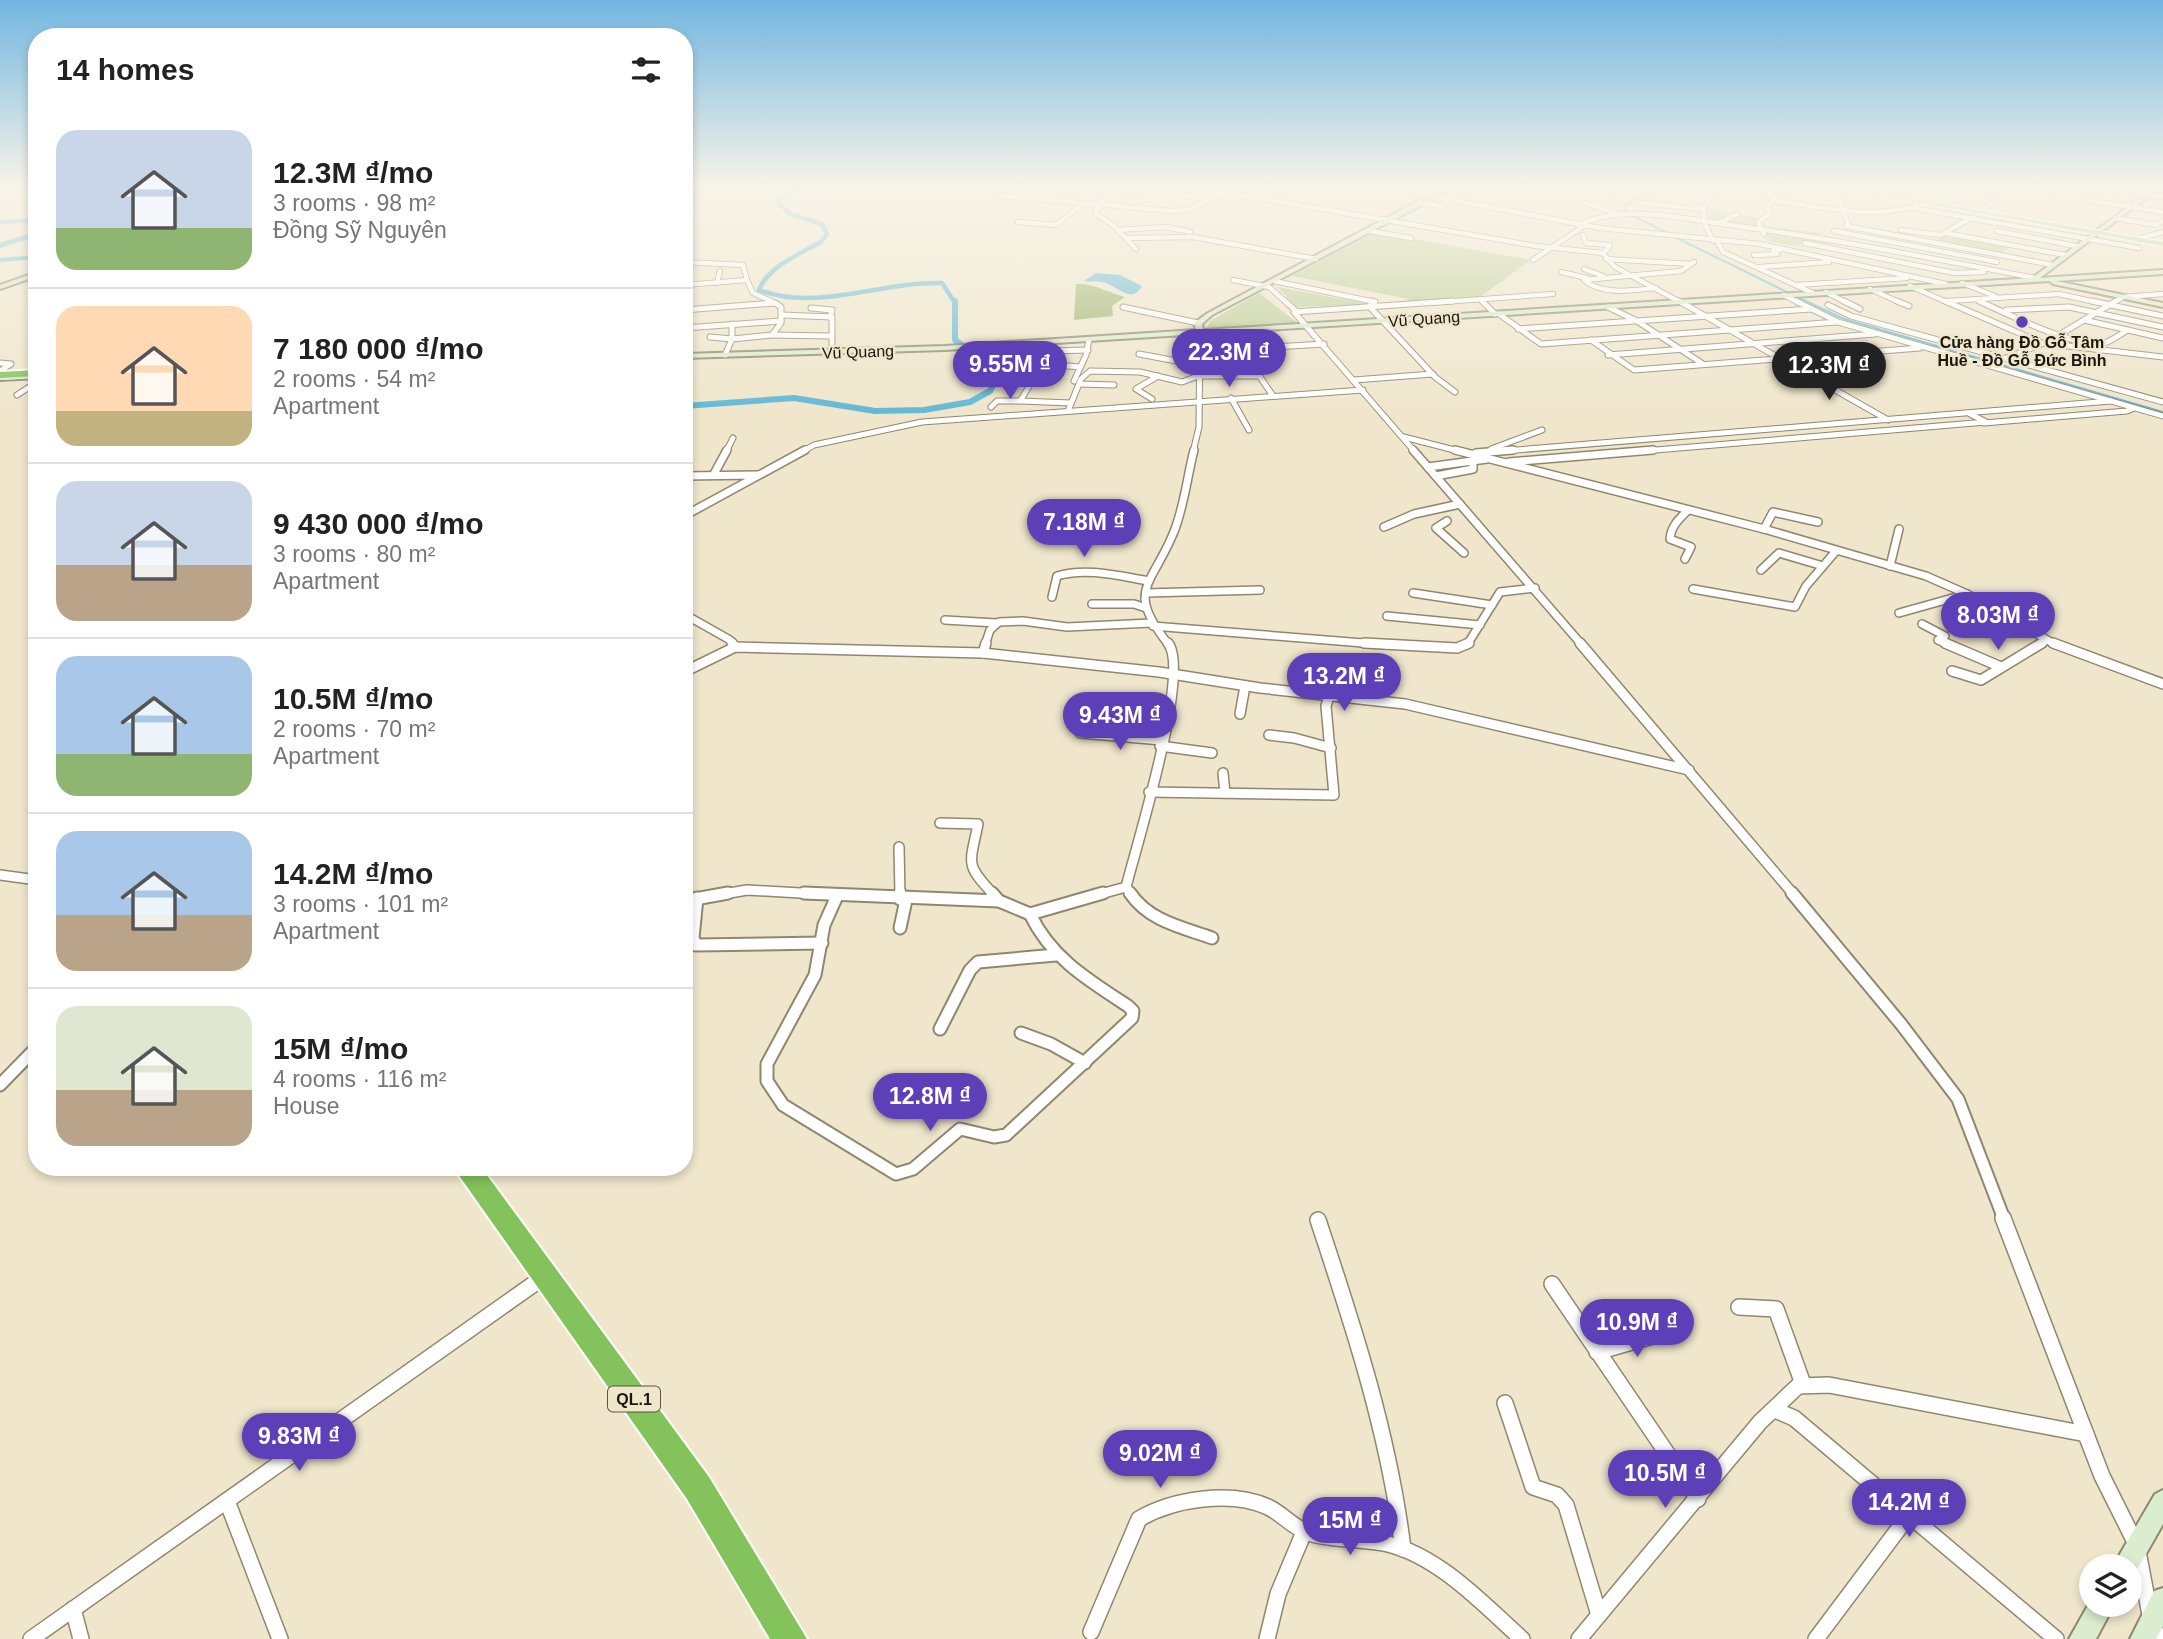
<!DOCTYPE html>
<html lang="en">
<head>
<meta charset="utf-8">
<style>
	body { margin:0; font-family:Arial,sans-serif; background:#f2f2f2; color:#222; height:100vh; display:flex; flex-direction:column; font-size:26px; white-space:nowrap }
	* { box-sizing:border-box; margin:0 }
	p { font-size:23px; color:#767676 }
	.icon { flex:none; width:38px; height:38px; fill:none; stroke:currentColor; stroke-width:2; stroke-linecap:round; stroke-linejoin:round }
	.map { position:relative; flex:1; overflow:hidden }
	.drawer { position:absolute; left:28px; top:28px; width:665px; height:1148px; display:flex; flex-direction:column; background:#fff; border-radius:28px; box-shadow:0 4px 10px #0003 }
	.drawer>* { flex:none }
	.controls { position:absolute; left:2079px; top:1554px; display:grid; gap:14px }
	.controls a { display:grid; place-items:center; width:63px; height:63px; border-radius:50%; background:#fff; box-shadow:0 4px 10px #0003; font-size:35px }
	.price { position:absolute; translate:-50% -60px; padding:0 16px; border-radius:24px; background:#5d3fb7; color:#fff; font-size:23px; line-height:46px; filter:drop-shadow(0 2px 4px #0008) }
	.price::after { content:''; position:absolute; left:50%; top:42px; width:21px; height:16px; margin-left:-10px; background:inherit; clip-path:polygon(0 0,100% 0,50% 100%) }
	.price.current { background:#222; color:#fff }
	ul { padding:0; list-style:none }
	li { display:flex; align-items:center; gap:21px; height:175px; padding:0 28px }
	li+li { border-top:2px solid #e0e0e0 }
	li span { display:grid; place-items:center; flex:none; width:196px; height:140px; border-radius:21px; color:#555 }
	li>.icon { margin-inline-start:auto }
	span .icon { width:84px; height:84px; fill:#fffc; stroke-width:1 }
	li b { font-size:30px }
	h2 { display:flex; justify-content:space-between; align-items:center; height:84px; padding:0 28px; font-size:30px }
	.map>svg:first-child { display:block }
	.green { fill:#becf98 }
	.forest { fill:#9fb36e }
	.water { fill:#61b8d6 }
	.lines { fill:none; stroke-linecap:round; stroke-linejoin:round }
	.stream { stroke:#61b8d6; stroke-width:2 }
	.canal-far1 { stroke:#61b8d6; stroke-width:4.5 }
	.canal { stroke:#61b8d6; stroke-width:6 }
	.river { fill:#61b8d6; fill-rule:evenodd }
	.street-far5-casing { stroke:#8f876f; stroke-width:6 }
	.street-far4-casing { stroke:#8f876f; stroke-width:7 }
	.street-far3-casing { stroke:#8f876f; stroke-width:10 }
	.street-far2-casing { stroke:#8f876f; stroke-width:12 }
	.street-far1-casing { stroke:#8f876f; stroke-width:15 }
	.street-casing { stroke:#8f876f; stroke-width:18 }
	.secondary-casing { stroke:#8f876f; stroke-width:4 }
	.primary-casing { stroke:#fff; stroke-width:3 }
	.highway-casing { stroke:#fff; stroke-width:4 }
	.street-far5 { stroke:#fff; stroke-width:4.5 }
	.street-far4 { stroke:#fff; stroke-width:5 }
	.street-far3 { stroke:#fff; stroke-width:7 }
	.street-far2 { stroke:#fff; stroke-width:9 }
	.street-far1 { stroke:#fff; stroke-width:11 }
	.street { stroke:#fff; stroke-width:15 }
	.secondary { fill:#daedce; fill-rule:evenodd }
	.primary { fill:#b5db9d; fill-rule:evenodd }
	.highway { fill:#84c35b; fill-rule:evenodd }
	.poi-dot { fill:#5d3fb7; stroke:#efe6cc; stroke-width:2.5 }
	.labels { text-anchor:middle; dominant-baseline:central; stroke-width:5; stroke-linejoin:round; paint-order:stroke }
	.far-street-label { font-size:16px; fill:#1a170e; stroke:#efe6cc }
	.far-poi-label { font-size:16px; font-weight:bold; fill:#1a170e; stroke:#efe6cc }
	.shield { fill:#efe6cc; stroke:#5a5547; stroke-width:2 }
	.shield-label { font-size:16px; font-weight:bold; fill:#1a170e }
</style>
</head>
<body>
<div class="map">
<svg width="2163" height="1639" viewBox="0 0 2163 1639">
	<rect width="100%" height="100%" fill="#efe6cc"/>
	<g class="green">
		<polygon points="1705,208 1758,218 1757,226 1824,233 1816,237 1835,242 1828,244 1809,241 1794,246 1768,241 1764,234 1710,223"/>
		<polygon points="1375,232 1531,260 1477,299 1404,302 1409,299 1292,276"/>
		<polygon points="1945,235 2010,247 1997,255 1934,242"/>
		<polygon points="1277,287 1368,304 1297,307"/>
		<polygon points="1259,293 1299,324 1207,328 1210,321"/>
	</g>
	<path class="forest" d="M1076,284C1097,284 1106,292 1125,297L1112,306L1113,316L1074,320Z"/>
	<path class="water" d="M1096,273L1120,275L1142,286C1130,306 1117,284 1102,282C1096,281 1090,282 1084,281Z"/>
	<g class="lines">
		<g class="stream">
			<polyline points="1627,213 1623,206 1645,195"/>
			<polyline points="1633,216 1668,233"/>
			<polyline points="1677,238 1787,292"/>
			<polyline points="1797,297 1844,319 2163,412"/>
		</g>
		<g class="canal-far1">
			<path d="M802,187L779,197L777,202L790,214L822,224L827,234L822,241C802,253 767,267 759,290C818,312 881,281 942,283L955,303"/>
			<polyline points="684,207 690,199 710,187"/>
		</g>
		<polyline class="canal" points="684,406 794,398 875,411 924,410 970,402 990,391 999,374 996,361 970,351 955,340 955,301"/>
		<g class="river">
			<polygon points="37,218 37,222 0,224 0,220"/>
			<polygon points="37,231 37,236 0,248 0,243"/>
			<polygon points="37,255 37,259 0,262 0,258"/>
		</g>
		<g class="street-far5-casing">
			<g id="street-far5">
				<polyline points="1089,187 1168,193 1209,200"/>
				<polyline points="1194,187 1536,246 1603,253"/>
				<polyline points="1394,187 1435,194"/>
				<polyline points="1540,187 1618,214"/>
				<polyline points="1591,187 1645,194 1660,187"/>
				<polyline points="1836,187 1848,224"/>
				<path d="M1970,187C2001,192 2033,201 2063,187"/>
				<polyline points="2098,187 2163,197"/>
				<polyline points="1121,190 1104,199 1095,213 1114,226 1136,249"/>
				<polyline points="897,193 979,194 1173,211 1188,210 1224,193"/>
				<polyline points="1886,194 1900,187"/>
				<polyline points="1431,196 1600,228 1760,244 1946,284"/>
				<polyline points="2087,200 2163,212"/>
				<path d="M1772,201C1817,205 1873,221 1917,205"/>
				<polyline points="1418,203 1443,206"/>
				<polyline points="1642,203 1703,209"/>
				<polyline points="1913,208 2139,248"/>
				<polyline points="1982,210 2008,193"/>
				<polyline points="2115,218 2156,225 2163,221"/>
				<polyline points="1018,222 1056,225 1084,203"/>
				<polyline points="1719,223 1737,214"/>
				<path d="M1578,225C1625,203 1686,219 1736,226C1836,239 1935,259 2035,278"/>
				<polyline points="1846,226 2053,265"/>
				<polyline points="1118,230 1166,227 1190,232"/>
				<polyline points="1901,230 1941,235"/>
				<polyline points="1370,231 1411,238"/>
				<polyline points="1834,231 1997,262"/>
				<polyline points="1997,231 2076,246"/>
				<polyline points="1944,233 1973,217"/>
				<polyline points="1945,233 2065,255"/>
				<polyline points="1764,234 1758,222 1770,214 1768,208 1774,197 1768,193 1775,187"/>
				<polyline points="1583,235 1586,243 1610,245"/>
				<polyline points="1126,238 1193,237 1316,259"/>
				<polyline points="2141,238 2163,232"/>
				<polyline points="1713,241 1705,224 1703,207 1713,194 1726,187"/>
				<polyline points="1717,241 1723,252 1813,293"/>
				<polyline points="1805,243 1954,273 1984,272"/>
				<polyline points="1610,245 1603,254 1615,267 1682,303"/>
				<polyline points="1754,255 1777,254 1773,251 1780,250"/>
				<polyline points="1606,259 1691,264"/>
				<polyline points="1533,260 1584,226"/>
				<polyline points="684,262 743,265 747,280 684,285"/>
				<polyline points="1760,267 1829,262"/>
				<polyline points="1584,269 1603,276"/>
				<polyline points="1561,272 1587,278"/>
				<polyline points="747,280 753,293 773,302"/>
				<polyline points="1233,280 1269,287 1287,303"/>
				<polyline points="1274,281 1375,302"/>
				<polyline points="717,283 720,271"/>
				<polyline points="1962,283 1995,296"/>
				<polyline points="1796,285 1907,278"/>
				<polyline points="1910,286 1949,303"/>
				<path d="M1656,288C1634,290 1602,296 1584,280L1681,271L1694,262"/>
				<polyline points="1870,289 1901,303"/>
				<polyline points="1826,292 1847,303"/>
				<polyline points="1784,295 1799,303"/>
				<polyline points="1480,299 1484,303"/>
				<polyline points="1948,301 2059,294 2100,303"/>
				<polyline points="1979,301 1983,303"/>
				<polyline points="1428,303 1553,294"/>
				<polyline points="2113,303 2123,297 2163,294"/>
			</g>
		</g>
		<g class="street-far4-casing">
			<g id="street-far4">
				<polyline points="1285,301 1296,311"/>
				<polyline points="1370,301 1375,302"/>
				<polyline points="1482,301 1495,314"/>
				<polyline points="1679,301 1888,420"/>
				<polyline points="1796,301 1838,322 2163,416"/>
				<polyline points="1844,301 1860,309"/>
				<polyline points="1897,301 1909,306"/>
				<polyline points="1945,301 2042,343 2163,357"/>
				<path d="M1979,301C2006,313 2076,349 2104,343C2112,341 2120,334 2128,330"/>
				<polyline points="2092,301 2163,316"/>
				<polyline points="1828,305 1851,316 2163,402"/>
				<polyline points="1369,306 1435,377 1455,392"/>
				<polyline points="1123,307 1198,323"/>
				<polyline points="1608,307 1637,321 1703,364"/>
				<polyline points="811,308 832,310 830,317"/>
				<polyline points="684,310 775,303 781,307 781,323 772,335 732,339 725,355"/>
				<polyline points="2006,310 2069,307 2163,327"/>
				<polyline points="1499,314 1541,344 1837,322"/>
				<polyline points="782,315 832,317 832,353"/>
				<polyline points="2084,320 2163,338"/>
				<polyline points="684,328 781,321"/>
				<polyline points="1518,329 1812,309"/>
				<polyline points="1229,331 1273,396"/>
				<polyline points="772,335 830,336"/>
				<polyline points="710,337 732,339 732,324"/>
				<polyline points="1591,340 1634,370 1920,348"/>
				<polyline points="1243,349 1324,344"/>
				<polyline points="1139,354 1198,365"/>
				<polyline points="1608,355 1875,334"/>
				<polyline points="2004,359 2049,341 2116,301"/>
				<polyline points="0,363 11,364 0,371"/>
				<polyline points="1044,364 1080,367"/>
				<polyline points="1354,380 1433,374"/>
				<polyline points="1074,381 1086,355 1089,340"/>
				<polyline points="1079,384 1114,385"/>
				<polyline points="17,395 37,382"/>
				<polyline points="1231,398 1249,430"/>
				<polyline points="1152,399 1136,389 1158,376"/>
				<polyline points="1071,403 1020,401 1051,351 1088,350"/>
				<polyline points="991,407 997,401 1020,401"/>
				<polyline points="1068,411 1081,379 1090,371 1140,372 1182,382 1198,376 1260,376"/>
				<polyline points="1984,423 2127,411 2134,408"/>
				<polyline points="1404,437 1462,452"/>
				<polyline points="1491,449 1542,430"/>
				<polyline points="726,452 733,438"/>
				<polyline points="802,452 814,445 922,422 1363,390"/>
				<polyline points="1193,452 1199,427 1200,333"/>
				<polyline points="1415,452 1294,312 1453,301"/>
				<polyline points="1492,452 2111,401"/>
				<polyline points="1632,452 1986,422 1970,414"/>
			</g>
		</g>
		<g class="street-far3-casing">
			<g id="street-far3">
				<polyline points="1413,450 1582,645"/>
				<polyline points="1455,450 1764,529 1926,576 1967,594 2056,645"/>
				<polyline points="1476,453 1513,450"/>
				<polyline points="1509,462 1653,450"/>
				<polyline points="1428,467 1487,459"/>
				<polyline points="714,474 727,450"/>
				<polyline points="684,476 758,475"/>
				<polyline points="1436,476 1473,469 1473,462"/>
				<polyline points="684,516 805,450"/>
				<polyline points="1447,521 1436,528 1464,553"/>
				<polyline points="1384,527 1414,514 1460,504"/>
				<polyline points="1764,529 1773,512 1818,522"/>
				<path d="M1685,559L1691,547L1670,539C1671,526 1679,519 1688,510"/>
				<polyline points="1890,566 1899,529"/>
				<polyline points="1761,570 1779,553 1823,566"/>
				<polyline points="1693,589 1795,607 1806,586 1836,551"/>
				<polyline points="1146,593 1260,590"/>
				<polyline points="1413,593 1492,605"/>
				<path d="M1052,597L1057,576C1086,567 1119,576 1149,581"/>
				<polyline points="1092,604 1134,604 1146,608"/>
				<polyline points="1899,613 1967,594"/>
				<polyline points="684,614 730,640 733,645"/>
				<polyline points="1387,616 1480,625"/>
				<polyline points="945,620 996,623"/>
				<polyline points="1922,624 1945,636 1938,640 1949,645"/>
				<polyline points="1153,626 1388,645"/>
				<polyline points="985,645 990,630 999,622 1023,621 1067,627 1151,623"/>
				<path d="M1169,645C1125,590 1151,587 1173,534C1184,509 1187,477 1194,450"/>
				<polyline points="1467,645 1500,592 1535,588"/>
				<polyline points="2039,645 2045,641"/>
			</g>
		</g>
		<g class="street-far2-casing">
			<g id="street-far2">
				<polyline points="732,643 735,647"/>
				<polyline points="1364,643 1457,648 1469,643"/>
				<polyline points="1580,643 1794,895"/>
				<polyline points="1945,643 2001,667"/>
				<polyline points="2053,643 2163,684"/>
				<polyline points="983,653 986,643"/>
				<polyline points="1952,671 1981,680 2042,643"/>
				<polyline points="684,672 735,647 983,653 1159,672 1260,688 1405,704 1689,770"/>
				<polyline points="1118,699 1116,708 1120,713 1168,717"/>
				<polyline points="1240,714 1245,686"/>
				<polyline points="1080,733 1162,740"/>
				<polyline points="1269,735 1294,738 1331,748"/>
				<polyline points="1160,746 1212,753"/>
				<polyline points="1223,773 1225,793"/>
				<polyline points="1149,792 1334,795 1326,706 1329,696"/>
				<path d="M940,823L978,824C970,865 964,863 994,895"/>
				<polyline points="899,847 900,895"/>
				<polyline points="0,875 37,880"/>
				<polyline points="1126,887 1132,895"/>
				<polyline points="718,895 747,890 834,895"/>
				<path d="M1097,895L1126,887C1136,847 1191,671 1168,643"/>
			</g>
		</g>
		<g class="street-far1-casing">
			<g id="street-far1">
				<polyline points="804,893 999,901 1030,914 1103,893"/>
				<polyline points="900,893 900,899"/>
				<polyline points="992,893 999,901"/>
				<path d="M1130,893C1149,921 1181,927 1212,938"/>
				<polyline points="1792,893 1901,1024 1958,1099 2004,1219"/>
				<path d="M837,896L824,925L815,975L767,1064V1081L783,1105L896,1174L913,1169L960,1129L994,1137L1006,1135L1132,1018L1133,1011L1128,1006C1088,980 1051,958 1030,914"/>
				<polyline points="697,898 693,938 696,945 822,943"/>
				<polyline points="684,901 728,893"/>
				<polyline points="900,928 906,900"/>
				<polyline points="940,1029 970,970 978,962 1056,955"/>
				<polyline points="1021,1033 1051,1044 1085,1063"/>
				<polyline points="0,1085 37,1047"/>
			</g>
		</g>
		<g class="street-casing">
			<g id="street">
				<polyline points="2003,1218 2102,1476 2137,1546 2151,1620 2159,1639"/>
				<path d="M1318,1220C1354,1328 1389,1435 1403,1549"/>
				<polyline points="1552,1284 1698,1499"/>
				<polyline points="1739,1307 1776,1309 1803,1384"/>
				<polyline points="1597,1352 1666,1332"/>
				<polyline points="1505,1403 1533,1487 1557,1495 1566,1505 1599,1615"/>
				<polyline points="1775,1410 1794,1418 2056,1639"/>
				<polyline points="227,1501 280,1639"/>
				<polyline points="73,1609 81,1639"/>
				<path d="M1091,1632L1139,1519C1173,1499 1231,1490 1268,1507C1283,1514 1293,1528 1309,1533C1334,1541 1362,1538 1388,1544C1440,1557 1483,1604 1522,1639"/>
				<polyline points="31,1639 545,1276"/>
				<polyline points="1267,1639 1278,1594 1304,1532"/>
				<polyline points="1579,1639 1760,1422 1798,1386 1829,1385 2086,1434"/>
				<polyline points="1816,1639 1909,1515"/>
			</g>
		</g>
		<g class="secondary-casing">
			<g id="secondary">
				<polygon points="1449,187 1456,187 1212,315 1202,324 1203,330 2032,278 2155,187 2161,187 2040,278 2163,270 2163,274 2056,281 2163,303 2163,307 2053,284 2050,281 945,350 684,358 684,354 945,346 1196,330 1194,323 1208,313 1414,203"/>
				<polygon points="37,272 37,276 0,289 0,285"/>
				<polygon points="37,374 37,378 0,380 0,376"/>
				<polygon points="2163,1490 2163,1524 2134,1575 2130,1576 2130,1566 2113,1566 2155,1494"/>
				<polygon points="2163,1588 2163,1626 2156,1639 2130,1639 2154,1591"/>
				<polygon points="2091,1600 2091,1605 2114,1605 2096,1639 2069,1639"/>
			</g>
		</g>
		<g class="primary-casing">
			<polygon id="primary" points="1831,187 1844,187 2163,242 2163,246"/>
		</g>
		<g class="highway-casing">
			<g id="highway">
				<polygon points="19,187 28,187 37,193 37,199"/>
				<polygon points="37,370 37,376 0,378 0,372"/>
				<polygon points="453,1167 481,1167 709,1477 807,1639 770,1639 687,1499"/>
			</g>
		</g>
		<use href="#street-far5" class="street-far5"/>
		<use href="#street-far4" class="street-far4"/>
		<use href="#street-far3" class="street-far3"/>
		<use href="#street-far2" class="street-far2"/>
		<use href="#street-far1" class="street-far1"/>
		<use href="#street" class="street"/>
		<use href="#secondary" class="secondary"/>
		<use href="#primary" class="primary"/>
		<use href="#highway" class="highway"/>
	</g>
	<linearGradient id="sky" x2="0" y2="1"><stop stop-color="#72b6e1"/><stop offset="0.45" stop-color="#f8f4e8"/><stop offset="1" stop-color="#f8f4e8" stop-opacity="0"/></linearGradient>
	<rect width="2163" height="416" fill="url(#sky)"/>
	<circle class="poi-dot" cx="2022" cy="322" r="7"/>
	<g class="labels">
		<g class="far-street-label">
			<text transform="translate(1424 319) rotate(-4)">Vũ Quang</text>
			<text transform="translate(858 352) rotate(-2)">Vũ Quang</text>
		</g>
		<g class="far-poi-label">
			<text x="2022" y="342">Cửa hàng Đồ Gỗ Tâm<tspan x="2022" dy="18">Huề - Đồ Gỗ Đức Bình</tspan></text>
		</g>
		<rect class="shield" x="608" y="1386.5" width="52" height="25" rx="5"/>
		<g class="shield-label">
			<text x="634" y="1399">QL.1</text>
		</g>
	</g>
</svg>
<div class="controls">
<a><svg class="icon" aria-label="layers" viewBox="0 0 24 24"><path d="M12 4l9 5-9 5-9-5zM3 14l9 5 9-5"/></svg></a>
</div>
<b class="price" style="left:1229px;top:389px">22.3M ₫</b>
<b class="price" style="left:1010px;top:401px">9.55M ₫</b>
<b class="price current" style="left:1829px;top:402px">12.3M ₫</b>
<b class="price" style="left:1084px;top:559px">7.18M ₫</b>
<b class="price" style="left:1998px;top:652px">8.03M ₫</b>
<b class="price" style="left:1344px;top:713px">13.2M ₫</b>
<b class="price" style="left:1120px;top:752px">9.43M ₫</b>
<b class="price" style="left:930px;top:1133px">12.8M ₫</b>
<b class="price" style="left:1637px;top:1359px">10.9M ₫</b>
<b class="price" style="left:299px;top:1473px">9.83M ₫</b>
<b class="price" style="left:1160px;top:1490px">9.02M ₫</b>
<b class="price" style="left:1665px;top:1510px">10.5M ₫</b>
<b class="price" style="left:1909px;top:1539px">14.2M ₫</b>
<b class="price" style="left:1350px;top:1557px">15M ₫</b>
<section class="drawer">
<h2>14 homes<svg class="icon" aria-label="filters" viewBox="0 0 24 24"><path d="M4 7h16M4 17h16"/><circle cx="9" cy="7" r="2"/><circle cx="15" cy="17" r="2"/></svg></h2>
<ul>
<li><span style="background:linear-gradient(#c9d6e8 70%,#8fb573 0)"><svg class="icon" aria-label="home" viewBox="0 0 24 24"><path d="M3 11l9-7 9 7M6 9v11h12V9"/></svg></span><div><b>12.3M ₫/mo</b><p>3 rooms · 98 m²</p><p>Đồng Sỹ Nguyên</p></div></li>
<li><span style="background:linear-gradient(#ffd9b3 75%,#c2b280 0)"><svg class="icon" aria-label="home" viewBox="0 0 24 24"><path d="M3 11l9-7 9 7M6 9v11h12V9"/></svg></span><div><b>7 180 000 ₫/mo</b><p>2 rooms · 54 m²</p><p>Apartment</p></div></li>
<li><span style="background:linear-gradient(#c9d6e8 60%,#b9a48a 0)"><svg class="icon" aria-label="home" viewBox="0 0 24 24"><path d="M3 11l9-7 9 7M6 9v11h12V9"/></svg></span><div><b>9 430 000 ₫/mo</b><p>3 rooms · 80 m²</p><p>Apartment</p></div></li>
<li><span style="background:linear-gradient(#a9c7e8 70%,#8fb573 0)"><svg class="icon" aria-label="home" viewBox="0 0 24 24"><path d="M3 11l9-7 9 7M6 9v11h12V9"/></svg></span><div><b>10.5M ₫/mo</b><p>2 rooms · 70 m²</p><p>Apartment</p></div></li>
<li><span style="background:linear-gradient(#a9c7e8 60%,#b9a48a 0)"><svg class="icon" aria-label="home" viewBox="0 0 24 24"><path d="M3 11l9-7 9 7M6 9v11h12V9"/></svg></span><div><b>14.2M ₫/mo</b><p>3 rooms · 101 m²</p><p>Apartment</p></div></li>
<li><span style="background:linear-gradient(#dfe7d0 60%,#b9a48a 0)"><svg class="icon" aria-label="home" viewBox="0 0 24 24"><path d="M3 11l9-7 9 7M6 9v11h12V9"/></svg></span><div><b>15M ₫/mo</b><p>4 rooms · 116 m²</p><p>House</p></div></li>
</ul>
</section>
</div>
</body>
</html>
